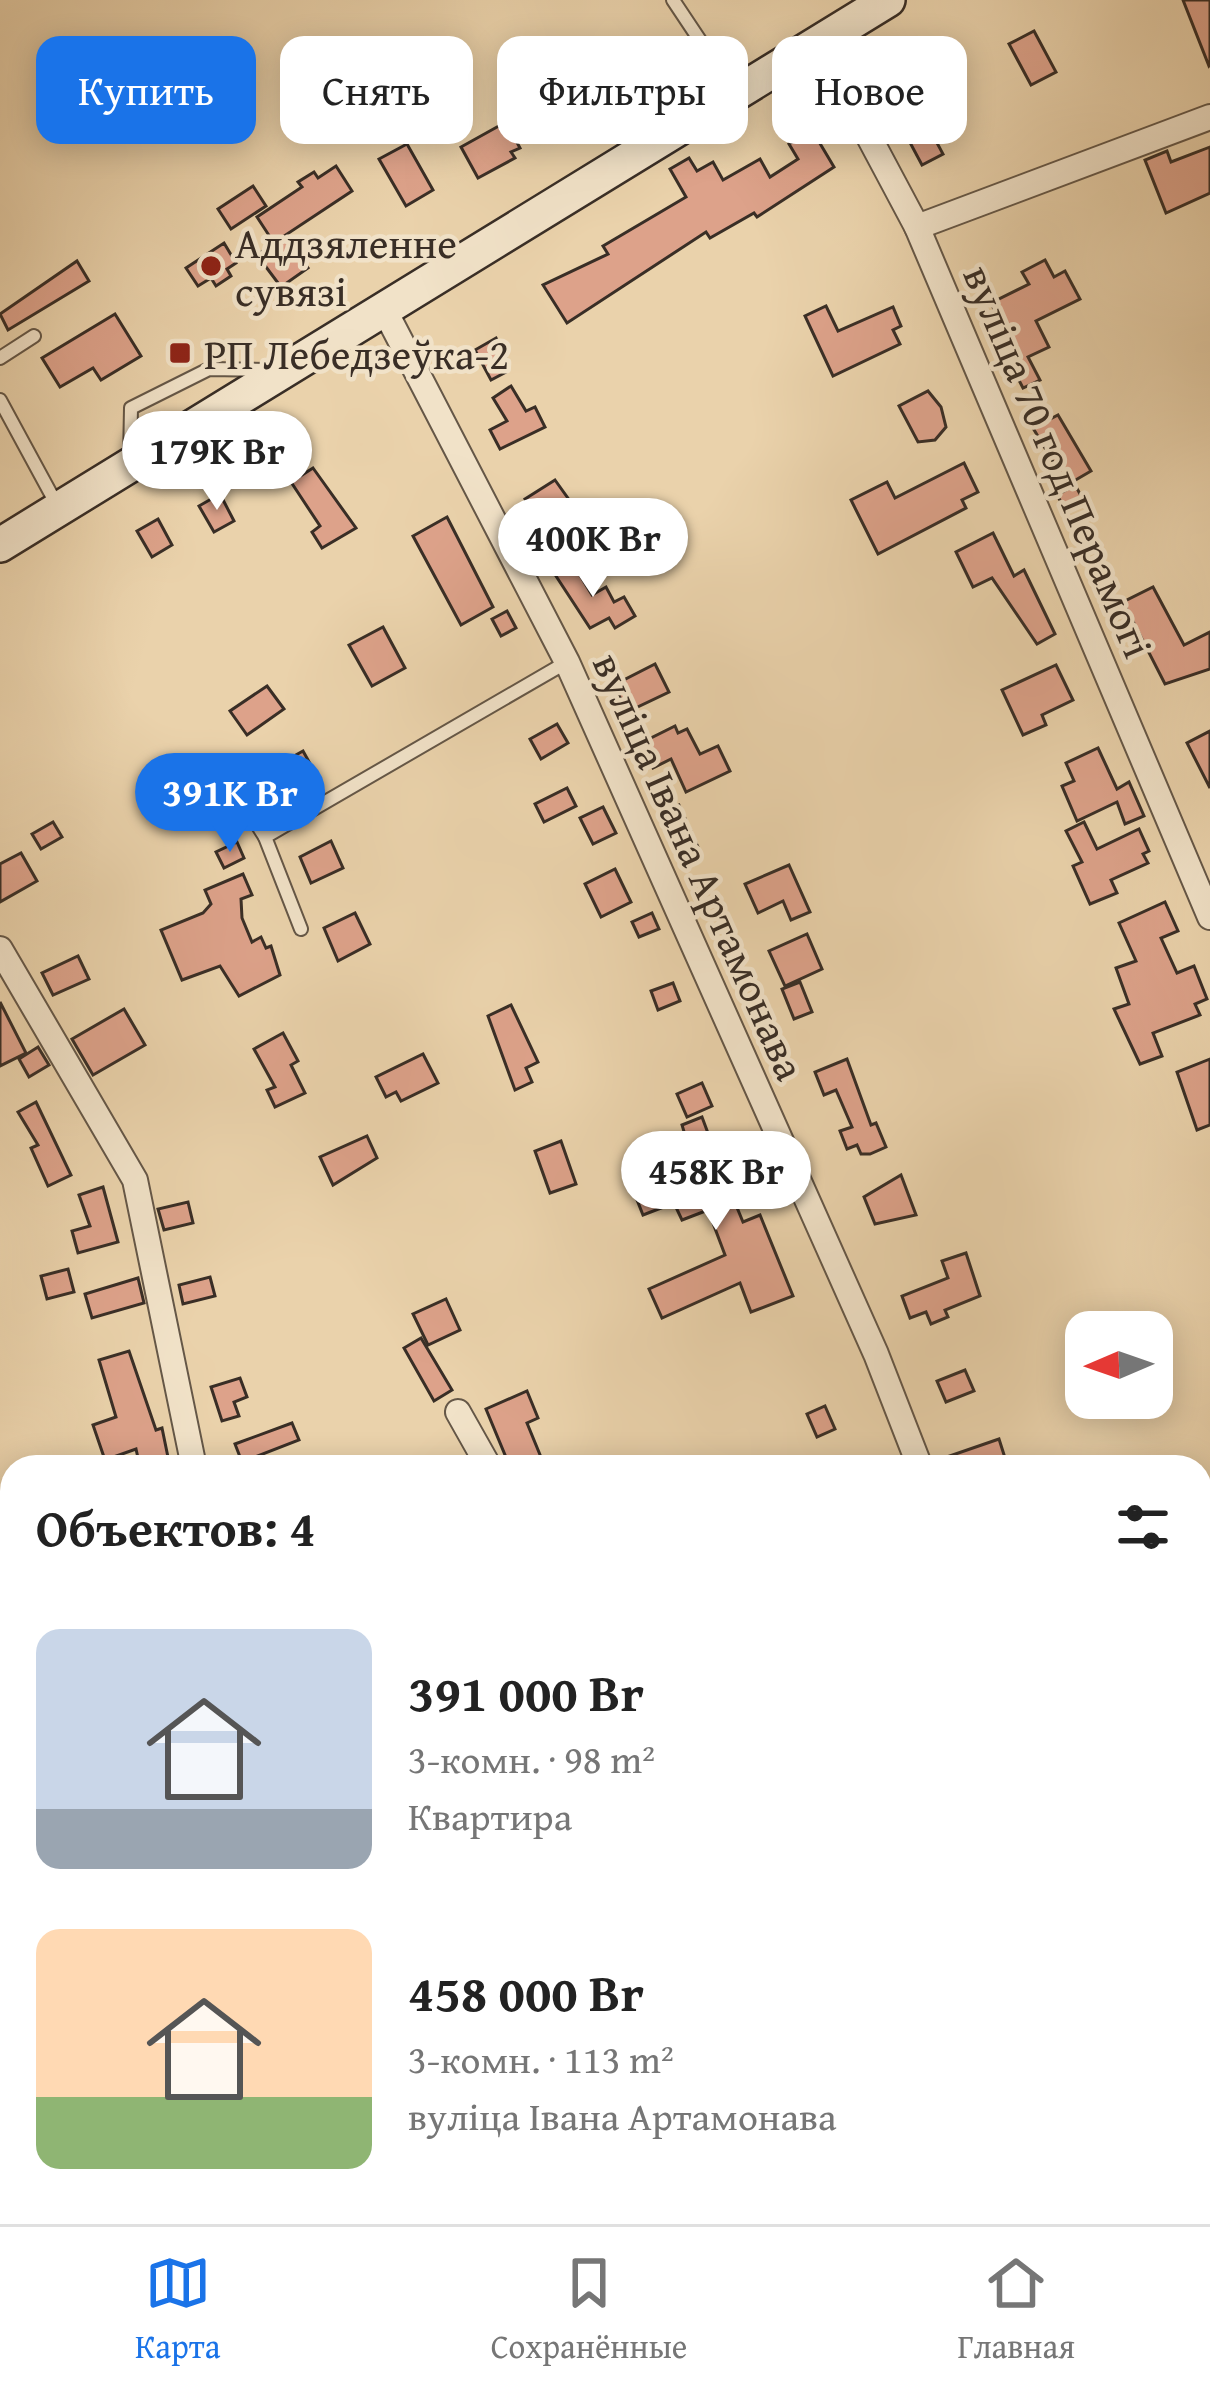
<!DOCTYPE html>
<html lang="ru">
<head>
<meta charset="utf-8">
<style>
	body { margin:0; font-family:"Gentium Book Plus",serif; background:#f2f2f2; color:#222; height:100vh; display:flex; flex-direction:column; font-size:45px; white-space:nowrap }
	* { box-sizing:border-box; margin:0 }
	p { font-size:39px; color:#767676 }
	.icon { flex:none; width:66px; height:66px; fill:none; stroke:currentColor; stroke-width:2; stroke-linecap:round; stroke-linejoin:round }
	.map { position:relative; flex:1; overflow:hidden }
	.details { position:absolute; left:0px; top:1455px; width:1212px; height:771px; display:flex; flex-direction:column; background:#fff; border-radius:36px 36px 0 0; box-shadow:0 6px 30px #0003 }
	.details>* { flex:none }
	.guide { position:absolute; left:36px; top:36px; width:1140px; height:108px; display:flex; gap:24px }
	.needle { width:78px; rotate:268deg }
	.tools { position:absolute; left:1065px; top:1311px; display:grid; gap:24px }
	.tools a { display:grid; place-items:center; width:108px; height:108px; border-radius:24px; background:#fff; box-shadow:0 6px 30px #0003; font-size:60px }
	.price { position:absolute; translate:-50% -102px; padding:0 27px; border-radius:42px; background:#fff; color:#222; font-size:39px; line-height:78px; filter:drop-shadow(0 3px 6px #0008) }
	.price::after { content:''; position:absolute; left:50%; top:72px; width:36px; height:27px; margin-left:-18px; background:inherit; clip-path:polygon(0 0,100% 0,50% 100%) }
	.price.active { background:#1a73e8; color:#fff }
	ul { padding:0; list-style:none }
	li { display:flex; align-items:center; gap:36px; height:300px; padding:0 36px }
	li span { display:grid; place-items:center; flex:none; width:336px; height:240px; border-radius:24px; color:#555 }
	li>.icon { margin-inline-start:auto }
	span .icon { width:144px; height:144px; fill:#fffc; stroke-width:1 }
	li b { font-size:51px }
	h2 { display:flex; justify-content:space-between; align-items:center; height:144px; padding:0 36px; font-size:51px }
	.tag { padding:0 42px; border-radius:24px; background:#fff; box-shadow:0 6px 30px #0003; font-size:42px; line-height:108px }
	.tag.active { background:#1a73e8; color:#fff }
	.tabs { display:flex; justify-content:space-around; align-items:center; height:168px; border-top:3px solid #e0e0e0; background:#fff; font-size:33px; color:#767676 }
	.tabs a { display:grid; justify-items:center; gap:6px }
	.tabs .active { color:#1a73e8 }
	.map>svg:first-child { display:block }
	.building { fill:#dda28a; stroke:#392e26; stroke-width:3 }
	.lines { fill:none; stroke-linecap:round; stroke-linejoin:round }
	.service-casing { stroke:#655747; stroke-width:16 }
	.minor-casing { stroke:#655747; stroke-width:28 }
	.secondary-casing { stroke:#392e26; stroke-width:38 }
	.service { stroke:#f1e2c8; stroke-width:12 }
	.minor { stroke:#f1e2c8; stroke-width:24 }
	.secondary { stroke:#f1e2c8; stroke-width:33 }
	.poi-dot { fill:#8f2418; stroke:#f1e2c8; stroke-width:4.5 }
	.labels { text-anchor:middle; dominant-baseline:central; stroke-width:9; stroke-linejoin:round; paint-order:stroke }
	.poi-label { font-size:42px; fill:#392e26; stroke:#f1e2c8; text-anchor:start }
	.street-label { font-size:42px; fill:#392e26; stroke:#f1e2c8 }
</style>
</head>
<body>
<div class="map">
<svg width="1210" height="2224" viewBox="0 0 1210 2224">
	<rect width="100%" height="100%" fill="#ead2ab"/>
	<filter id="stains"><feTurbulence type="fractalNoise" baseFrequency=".00167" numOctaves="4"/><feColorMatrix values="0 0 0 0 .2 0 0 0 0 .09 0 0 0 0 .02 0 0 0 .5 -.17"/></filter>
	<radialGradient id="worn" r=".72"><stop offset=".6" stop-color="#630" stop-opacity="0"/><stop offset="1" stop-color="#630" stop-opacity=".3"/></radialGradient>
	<g class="building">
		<polygon points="1183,0 1210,0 1210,65 1209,66"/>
		<polygon points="1034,31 1056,72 1031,85 1009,44"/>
		<polygon points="584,61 614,100 594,116 576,92 570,97 558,82"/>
		<polygon points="902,65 912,84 922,79 943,111 911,128 882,76"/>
		<polygon points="529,68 540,87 519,100 511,85"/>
		<polygon points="506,122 520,148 511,152 515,158 478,178 461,147"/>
		<polygon points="928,126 943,154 922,165 907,137"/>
		<polygon points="812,130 834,167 757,217 754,213 710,238 706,232 567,323 543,285 608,254 603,246 686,197 670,169 689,158 697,171 713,162 723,180 760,159 770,177 798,159 789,144"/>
		<polygon points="407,144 433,190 406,206 379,159"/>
		<polygon points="1210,147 1210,193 1166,213 1145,160 1167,151 1171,162"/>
		<polygon points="336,166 352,191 284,236 308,268 281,287 257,255 274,243 257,217 302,187 298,182 314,172 318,178"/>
		<polygon points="253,186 266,206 231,229 218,209"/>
		<polygon points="224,243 236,263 227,269 231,276 216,286 211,278 198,286 186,268"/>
		<polygon points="1045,260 1054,277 1065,271 1080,299 1036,321 1049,347 1028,357 1040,380 1023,388 991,326 1000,322 991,303 1029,284 1022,272"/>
		<polygon points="77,261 89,281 8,330 0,314"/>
		<polygon points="826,306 838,331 893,307 901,326 893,330 900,344 833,376 805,316"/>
		<polygon points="115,314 141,356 101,380 93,368 60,387 42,358"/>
		<polygon points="496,338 509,364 508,371 491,380 475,350"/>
		<polygon points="511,386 526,411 535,407 545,427 500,449 490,430 507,421 493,398"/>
		<polygon points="928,391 941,407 946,427 935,440 918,442 899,406"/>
		<polygon points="1058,415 1091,471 1067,485 1033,428"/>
		<polygon points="964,463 978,492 962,500 966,508 878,554 851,500 887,482 895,498"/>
		<polygon points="313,468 356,528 322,548 312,532 320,526 291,482"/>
		<polygon points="555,480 595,536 563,551 545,511 535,516 525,499"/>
		<polygon points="1075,485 1084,501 1066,511 1057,495"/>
		<polygon points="220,494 234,521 214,532 199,506"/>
		<polygon points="447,517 493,607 461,625 413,536"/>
		<polygon points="158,519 172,545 152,557 137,531"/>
		<polygon points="993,533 1014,576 1024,570 1055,634 1037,644 992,578 973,587 956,552"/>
		<polygon points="572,562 592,595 606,587 614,602 624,597 635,616 615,628 609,618 590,628 554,573"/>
		<polygon points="1153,587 1184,645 1210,632 1210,669 1165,684 1123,602"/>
		<polygon points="507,611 516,628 501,636 492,619"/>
		<polygon points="383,627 405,668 372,686 349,645"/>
		<polygon points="655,664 669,692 627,712 614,685"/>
		<polygon points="1056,665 1073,700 1042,715 1046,725 1023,735 1002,690"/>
		<polygon points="267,686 284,709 247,735 230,711"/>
		<polygon points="557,724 568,743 541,759 530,739"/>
		<polygon points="675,726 678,733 687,729 700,754 718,746 730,771 686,792 671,759 653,768 641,743"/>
		<polygon points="1210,731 1210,788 1187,743"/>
		<polygon points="1098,748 1117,789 1129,782 1144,816 1125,824 1117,802 1077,821 1062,786 1074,781 1066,763"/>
		<polygon points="303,751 318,778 298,790 294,784 281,791 269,770"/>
		<polygon points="187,768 198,790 174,801 179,811 163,819 148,787"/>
		<polygon points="567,788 576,806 544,822 535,804"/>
		<polygon points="679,805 698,847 679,856 660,814"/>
		<polygon points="603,807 616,833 593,844 580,818"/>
		<polygon points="53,822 62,837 41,849 32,834"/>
		<polygon points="1084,822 1097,849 1139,829 1149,851 1143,854 1148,863 1111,880 1117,893 1090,904 1073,866 1082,862 1066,831"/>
		<polygon points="331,841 343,868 311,883 300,857"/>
		<polygon points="237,842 244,858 224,868 216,852"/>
		<polygon points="21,853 37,881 0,902 0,864"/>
		<polygon points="789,865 810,912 791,920 783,901 758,913 745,884"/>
		<polygon points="615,869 631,902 601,917 585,884"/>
		<polygon points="243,874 252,895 241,899 242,918 252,942 261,937 266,948 271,946 280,975 239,996 220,966 182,980 161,930 203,913 211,904 205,890"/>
		<polygon points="1165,902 1178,931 1161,938 1177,973 1194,966 1207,999 1195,1004 1200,1015 1153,1033 1162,1056 1140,1064 1114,1009 1129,1004 1116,968 1136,961 1119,923"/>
		<polygon points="355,913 370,944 338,961 324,928"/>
		<polygon points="652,913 659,929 639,937 632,922"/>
		<polygon points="807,934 822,969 785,986 769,951"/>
		<polygon points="78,956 89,979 53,995 42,973"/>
		<polygon points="800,982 812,1012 794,1019 782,989"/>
		<polygon points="673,983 680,1001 658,1010 651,991"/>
		<polygon points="0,1002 26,1053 0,1066"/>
		<polygon points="511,1005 538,1062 526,1068 532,1082 515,1090 488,1016"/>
		<polygon points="124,1009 145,1045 93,1075 72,1039"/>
		<polygon points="283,1033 298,1061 291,1065 305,1093 275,1107 267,1090 275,1087 254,1049"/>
		<polygon points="38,1047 49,1065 29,1077 19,1059"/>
		<polygon points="423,1054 438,1083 401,1101 396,1092 386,1097 376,1077"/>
		<polygon points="847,1059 871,1125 876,1123 886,1147 870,1154 861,1154 857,1145 847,1149 840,1131 852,1127 836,1090 824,1095 815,1072"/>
		<polygon points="1210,1059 1210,1125 1197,1130 1177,1072"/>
		<polygon points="702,1083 712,1106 687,1117 677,1094"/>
		<polygon points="36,1102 71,1175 48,1186 31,1148 38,1145 18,1112"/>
		<polygon points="702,1117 715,1152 732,1146 742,1169 724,1176 743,1222 760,1215 793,1296 751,1312 740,1283 662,1318 649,1289 725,1255 708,1210 682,1220 674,1203 643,1215 630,1182 650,1174 657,1191 697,1175 682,1125"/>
		<polygon points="367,1136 377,1158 333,1185 320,1157"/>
		<polygon points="561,1141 576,1184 550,1193 535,1151"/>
		<polygon points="901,1175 916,1215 875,1224 864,1197"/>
		<polygon points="103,1187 118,1242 78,1253 72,1231 90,1226 79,1195"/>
		<polygon points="188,1202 193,1223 164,1230 158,1209"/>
		<polygon points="966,1253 980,1296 945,1310 948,1317 931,1324 926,1312 910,1318 902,1296 948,1278 942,1261"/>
		<polygon points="68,1269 74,1292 47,1299 41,1276"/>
		<polygon points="210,1277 215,1296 183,1304 179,1285"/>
		<polygon points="138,1278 144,1303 92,1318 85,1294"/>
		<polygon points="446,1299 460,1330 428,1345 413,1314"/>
		<polygon points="421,1338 452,1390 434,1401 404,1348"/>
		<polygon points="129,1351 156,1430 162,1428 170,1467 140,1467 136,1449 105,1460 93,1425 116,1417 99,1360"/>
		<polygon points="965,1370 974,1391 946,1402 937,1381"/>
		<polygon points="240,1378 247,1397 234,1402 239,1416 222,1421 211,1387"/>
		<polygon points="527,1391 538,1418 527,1423 545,1467 510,1467 486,1409"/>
		<polygon points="825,1406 835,1429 817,1437 807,1414"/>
		<polygon points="292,1423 299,1440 242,1462 235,1444"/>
		<polygon points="999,1439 1006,1461 987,1467 936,1467 935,1461"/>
	</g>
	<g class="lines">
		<g class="service-casing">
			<g id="service">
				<polyline points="673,0 735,93"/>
				<polyline points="0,358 34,336"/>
				<polyline points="0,400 58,507"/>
				<polyline points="130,459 131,408 209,369 267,370"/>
				<polyline points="219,765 265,837"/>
				<polyline points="301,929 265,837 567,662"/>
			</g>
		</g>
		<g class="minor-casing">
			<g id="minor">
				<polyline points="819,43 917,227 1210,917"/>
				<polyline points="917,227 1210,117"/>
				<polyline points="384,309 567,662 876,1354 920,1467"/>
				<polyline points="0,949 135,1180 194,1467"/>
				<polyline points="458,1412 489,1467"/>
				<polyline points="734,2214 735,2224"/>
				<polyline points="1160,2214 1163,2224"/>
				<polyline points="311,2224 314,2214"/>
			</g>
		</g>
		<g class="secondary-casing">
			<polyline id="secondary" points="0,545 888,0"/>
		</g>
		<use href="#service" class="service"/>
		<use href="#minor" class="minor"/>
		<use href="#secondary" class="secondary"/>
	</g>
	<g class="poi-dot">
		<circle cx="211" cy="266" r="12"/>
		<rect x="168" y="341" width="24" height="24" rx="6"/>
	</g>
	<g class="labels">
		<g class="poi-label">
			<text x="235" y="242">Аддзяленне<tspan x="235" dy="48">сувязі</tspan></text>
			<text x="204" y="353">РП Лебедзеўка-2</text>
		</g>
		<g class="street-label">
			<text transform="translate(1059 461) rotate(67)">вуліца 70 год Перамогі</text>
			<text transform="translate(700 866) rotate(66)">вуліца Івана Артамонава</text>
		</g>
	</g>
	<rect width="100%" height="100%" filter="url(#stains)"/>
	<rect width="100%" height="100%" fill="url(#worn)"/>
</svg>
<div class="tools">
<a><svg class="needle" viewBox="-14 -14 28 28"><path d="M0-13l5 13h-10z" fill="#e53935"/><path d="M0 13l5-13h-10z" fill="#767676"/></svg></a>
</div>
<b class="price" style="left:217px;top:513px">179K Br</b>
<b class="price" style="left:593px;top:600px">400K Br</b>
<b class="price active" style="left:230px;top:855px">391K Br</b>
<b class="price" style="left:716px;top:1233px">458K Br</b>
<div class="guide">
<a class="tag active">Купить</a>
<a class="tag">Снять</a>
<a class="tag">Фильтры</a>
<a class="tag">Новое</a>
</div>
<section class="details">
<h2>Объектов: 4<svg class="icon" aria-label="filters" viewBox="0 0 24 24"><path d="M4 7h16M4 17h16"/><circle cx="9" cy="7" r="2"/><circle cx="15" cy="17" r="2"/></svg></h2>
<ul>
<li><span style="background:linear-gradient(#c9d6e8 75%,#9aa5b1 0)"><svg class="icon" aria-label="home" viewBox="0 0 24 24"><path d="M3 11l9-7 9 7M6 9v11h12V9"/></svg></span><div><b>391 000 Br</b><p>3-комн. · 98 m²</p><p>Квартира</p></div></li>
<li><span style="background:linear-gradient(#ffd9b3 70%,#8fb573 0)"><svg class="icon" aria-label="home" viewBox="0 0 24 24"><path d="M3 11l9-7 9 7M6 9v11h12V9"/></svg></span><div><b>458 000 Br</b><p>3-комн. · 113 m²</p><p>вуліца Івана Артамонава</p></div></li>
</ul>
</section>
</div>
<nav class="tabs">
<a class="active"><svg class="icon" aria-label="map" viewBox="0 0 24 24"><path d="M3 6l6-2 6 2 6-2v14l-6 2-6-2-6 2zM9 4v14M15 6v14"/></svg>Карта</a>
<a><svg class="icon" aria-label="saved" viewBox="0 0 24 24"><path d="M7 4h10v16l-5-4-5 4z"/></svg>Сохранённые</a>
<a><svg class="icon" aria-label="home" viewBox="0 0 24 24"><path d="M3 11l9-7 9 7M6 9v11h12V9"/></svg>Главная</a>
</nav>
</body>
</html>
